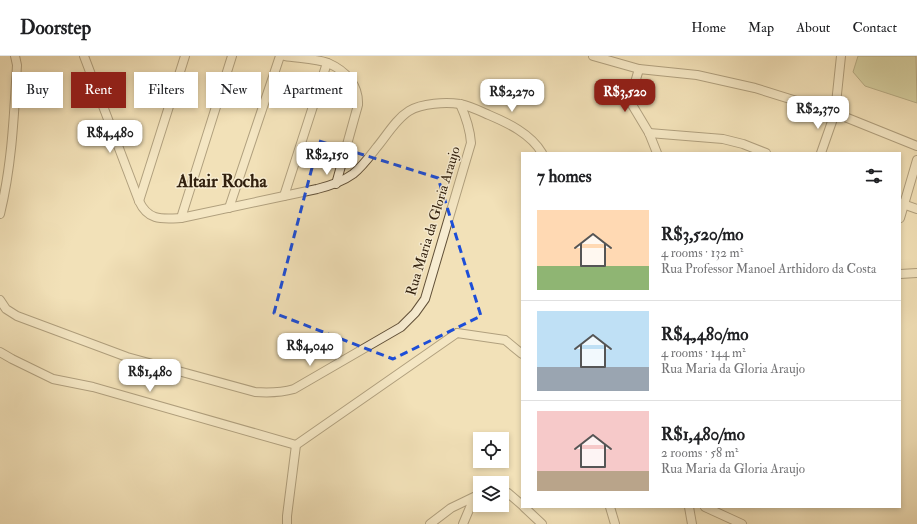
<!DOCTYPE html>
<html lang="en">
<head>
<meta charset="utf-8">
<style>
	body { margin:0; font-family:"IM FELL Double Pica",serif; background:#f6f6f6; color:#202124; height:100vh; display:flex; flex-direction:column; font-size:15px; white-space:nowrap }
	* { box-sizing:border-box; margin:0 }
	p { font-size:13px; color:#757577 }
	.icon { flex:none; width:22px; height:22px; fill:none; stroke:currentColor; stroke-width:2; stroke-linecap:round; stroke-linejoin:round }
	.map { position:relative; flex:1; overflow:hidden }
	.sheet { position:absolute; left:521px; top:96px; width:380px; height:356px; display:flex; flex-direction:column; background:#fff; border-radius:0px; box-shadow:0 2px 6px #0003 }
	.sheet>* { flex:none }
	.top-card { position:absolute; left:12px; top:16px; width:380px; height:36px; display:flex; gap:8px }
	.fabs { position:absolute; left:473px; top:376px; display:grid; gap:8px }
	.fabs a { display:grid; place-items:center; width:36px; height:36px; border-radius:0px; background:#fff; box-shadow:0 2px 6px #0003; font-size:20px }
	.price { position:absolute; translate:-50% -34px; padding:0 9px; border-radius:8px; background:#fff; color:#222; font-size:13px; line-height:26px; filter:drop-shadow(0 1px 2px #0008) }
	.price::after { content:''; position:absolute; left:50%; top:24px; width:12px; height:9px; margin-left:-6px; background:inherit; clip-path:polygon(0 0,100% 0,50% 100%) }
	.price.on { background:#8f2418; color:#fff }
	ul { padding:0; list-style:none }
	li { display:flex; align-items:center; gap:12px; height:100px; padding:0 16px }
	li+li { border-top:1px solid #e0e0e0 }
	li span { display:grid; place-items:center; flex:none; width:112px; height:80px; border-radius:0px; color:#555 }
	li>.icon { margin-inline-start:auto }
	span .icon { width:48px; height:48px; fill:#fffc; stroke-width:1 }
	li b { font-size:17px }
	h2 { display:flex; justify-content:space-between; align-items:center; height:48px; padding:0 16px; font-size:17px }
	.chip { padding:0 14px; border-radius:0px; background:#fff; box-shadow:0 2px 6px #0003; font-size:14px; line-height:36px }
	.chip.on { background:#8f2418; color:#fff }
	header { display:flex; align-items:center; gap:24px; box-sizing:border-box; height:56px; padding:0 20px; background:#fff; border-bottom:1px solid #e0e0e0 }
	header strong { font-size:19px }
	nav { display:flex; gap:22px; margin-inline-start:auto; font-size:14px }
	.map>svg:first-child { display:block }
	.green { fill:#bac38f; stroke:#76724e }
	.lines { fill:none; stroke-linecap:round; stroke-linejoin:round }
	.street-casing { stroke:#615038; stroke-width:10 }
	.street { stroke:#f7ecd1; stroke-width:8 }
	.marked { fill:none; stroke:#1d4ed8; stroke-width:3; stroke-dasharray:8 5; stroke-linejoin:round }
	.labels { text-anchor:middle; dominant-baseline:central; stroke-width:3; stroke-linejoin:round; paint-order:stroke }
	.street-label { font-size:14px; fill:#31200e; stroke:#f7ecd1 }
	.district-label { font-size:18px; font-weight:bold; fill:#31200e; stroke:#f7ecd1 }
</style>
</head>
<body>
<header>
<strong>Doorstep</strong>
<nav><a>Home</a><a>Map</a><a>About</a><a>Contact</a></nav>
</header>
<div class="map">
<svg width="917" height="468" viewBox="0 0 917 468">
	<rect width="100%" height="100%" fill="#f2e1b8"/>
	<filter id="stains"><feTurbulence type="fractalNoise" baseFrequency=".005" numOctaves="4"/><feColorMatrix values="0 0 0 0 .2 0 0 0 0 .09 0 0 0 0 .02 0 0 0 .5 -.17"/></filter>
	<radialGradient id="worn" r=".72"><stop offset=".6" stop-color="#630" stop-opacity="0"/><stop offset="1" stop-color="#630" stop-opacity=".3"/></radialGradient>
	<polygon class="green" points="858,0 916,0 917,47 865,30 853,16"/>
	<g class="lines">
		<g class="street-casing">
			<g id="street">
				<path d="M84,0L139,145C148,165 162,163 181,162L317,133C329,130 342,126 353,118C362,111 370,100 377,91C387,79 396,63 409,55C422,47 446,46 460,48C470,50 480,55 489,59C508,67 531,78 542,97"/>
				<path d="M285,0C296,2 318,3 328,7C346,15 359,29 358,49L336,128"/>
				<polyline points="593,0 639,13 697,19 755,32 835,57 917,90"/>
				<polyline points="639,13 634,30 629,41 631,47 649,77 657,97"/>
				<polyline points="649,77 723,83 743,88 766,97"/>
				<polyline points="821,97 835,57 841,0"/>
				<polyline points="284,140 327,7"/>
				<polyline points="139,145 185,0"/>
				<polyline points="900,147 917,153"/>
				<polyline points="229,152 280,0"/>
				<path d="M0,158C12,109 14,59 17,9L15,0"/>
				<polyline points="181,162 232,0"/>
				<polyline points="900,162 917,104"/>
				<polyline points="900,218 917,217"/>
				<path d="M0,244L6,253L17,260L127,301L255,336C269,337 280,337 294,333L401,271L415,257L425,243L471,87C470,72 466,61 460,48"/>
				<polyline points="0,296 12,303 53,323 93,331 296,389"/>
				<polyline points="502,434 508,437 522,449"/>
				<polyline points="524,451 542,468"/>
				<polyline points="610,451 615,468"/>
				<polyline points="689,451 692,468"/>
				<polyline points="705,451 742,468"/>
				<polyline points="287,468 287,460 296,389 457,277 505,284 522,298"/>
				<polyline points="430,468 451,452 480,438"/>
				<polyline points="463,468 474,442"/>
			</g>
		</g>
		<use href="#street" class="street"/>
	</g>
	<path d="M0 0H917V468H0ZM319,85L438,122L481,260L393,303L274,257Z" fill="#f2e1b8" fill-opacity=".55" fill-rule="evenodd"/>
	<path class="marked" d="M319,85L438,122L481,260L393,303L274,257Z"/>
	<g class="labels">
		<g class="street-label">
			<text transform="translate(433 165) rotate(-73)">Rua Maria da Gloria Araujo</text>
		</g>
		<g class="district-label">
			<text x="222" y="125">Altair Rocha</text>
		</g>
	</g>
	<rect width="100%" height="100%" filter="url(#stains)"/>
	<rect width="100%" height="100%" fill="url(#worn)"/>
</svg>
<div class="fabs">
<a><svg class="icon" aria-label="locate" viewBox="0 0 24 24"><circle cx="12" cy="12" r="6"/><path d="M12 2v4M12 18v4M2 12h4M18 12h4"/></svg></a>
<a><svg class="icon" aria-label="layers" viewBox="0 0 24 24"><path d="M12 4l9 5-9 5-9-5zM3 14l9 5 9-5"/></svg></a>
</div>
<b class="price" style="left:512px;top:57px">R$2,270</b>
<b class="price on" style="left:625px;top:57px">R$3,520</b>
<b class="price" style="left:818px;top:74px">R$2,370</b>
<b class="price" style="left:110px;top:98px">R$4,480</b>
<b class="price" style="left:327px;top:120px">R$2,150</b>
<b class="price" style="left:310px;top:311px">R$4,040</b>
<b class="price" style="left:150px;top:337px">R$1,480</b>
<div class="top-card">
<a class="chip">Buy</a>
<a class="chip on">Rent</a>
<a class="chip">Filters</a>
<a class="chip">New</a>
<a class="chip">Apartment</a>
</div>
<section class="sheet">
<h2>7 homes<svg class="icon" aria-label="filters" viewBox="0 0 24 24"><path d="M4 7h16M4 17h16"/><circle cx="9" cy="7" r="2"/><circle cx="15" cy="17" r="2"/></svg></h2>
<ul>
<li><span style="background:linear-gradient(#ffd9b3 70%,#8fb573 0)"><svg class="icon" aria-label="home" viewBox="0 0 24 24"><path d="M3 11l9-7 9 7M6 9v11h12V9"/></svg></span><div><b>R$3,520/mo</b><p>4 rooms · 132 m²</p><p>Rua Professor Manoel Arthidoro da Costa</p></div></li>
<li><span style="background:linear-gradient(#bfe0f5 70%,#9aa5b1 0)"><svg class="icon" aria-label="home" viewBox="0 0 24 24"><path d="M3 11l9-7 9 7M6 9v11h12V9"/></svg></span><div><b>R$4,480/mo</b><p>4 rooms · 144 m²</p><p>Rua Maria da Gloria Araujo</p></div></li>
<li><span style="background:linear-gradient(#f6c9c9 75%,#b9a48a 0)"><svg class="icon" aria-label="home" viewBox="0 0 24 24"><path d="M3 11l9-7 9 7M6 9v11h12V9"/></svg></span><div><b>R$1,480/mo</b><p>2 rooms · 58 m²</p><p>Rua Maria da Gloria Araujo</p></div></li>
</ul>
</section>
</div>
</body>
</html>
